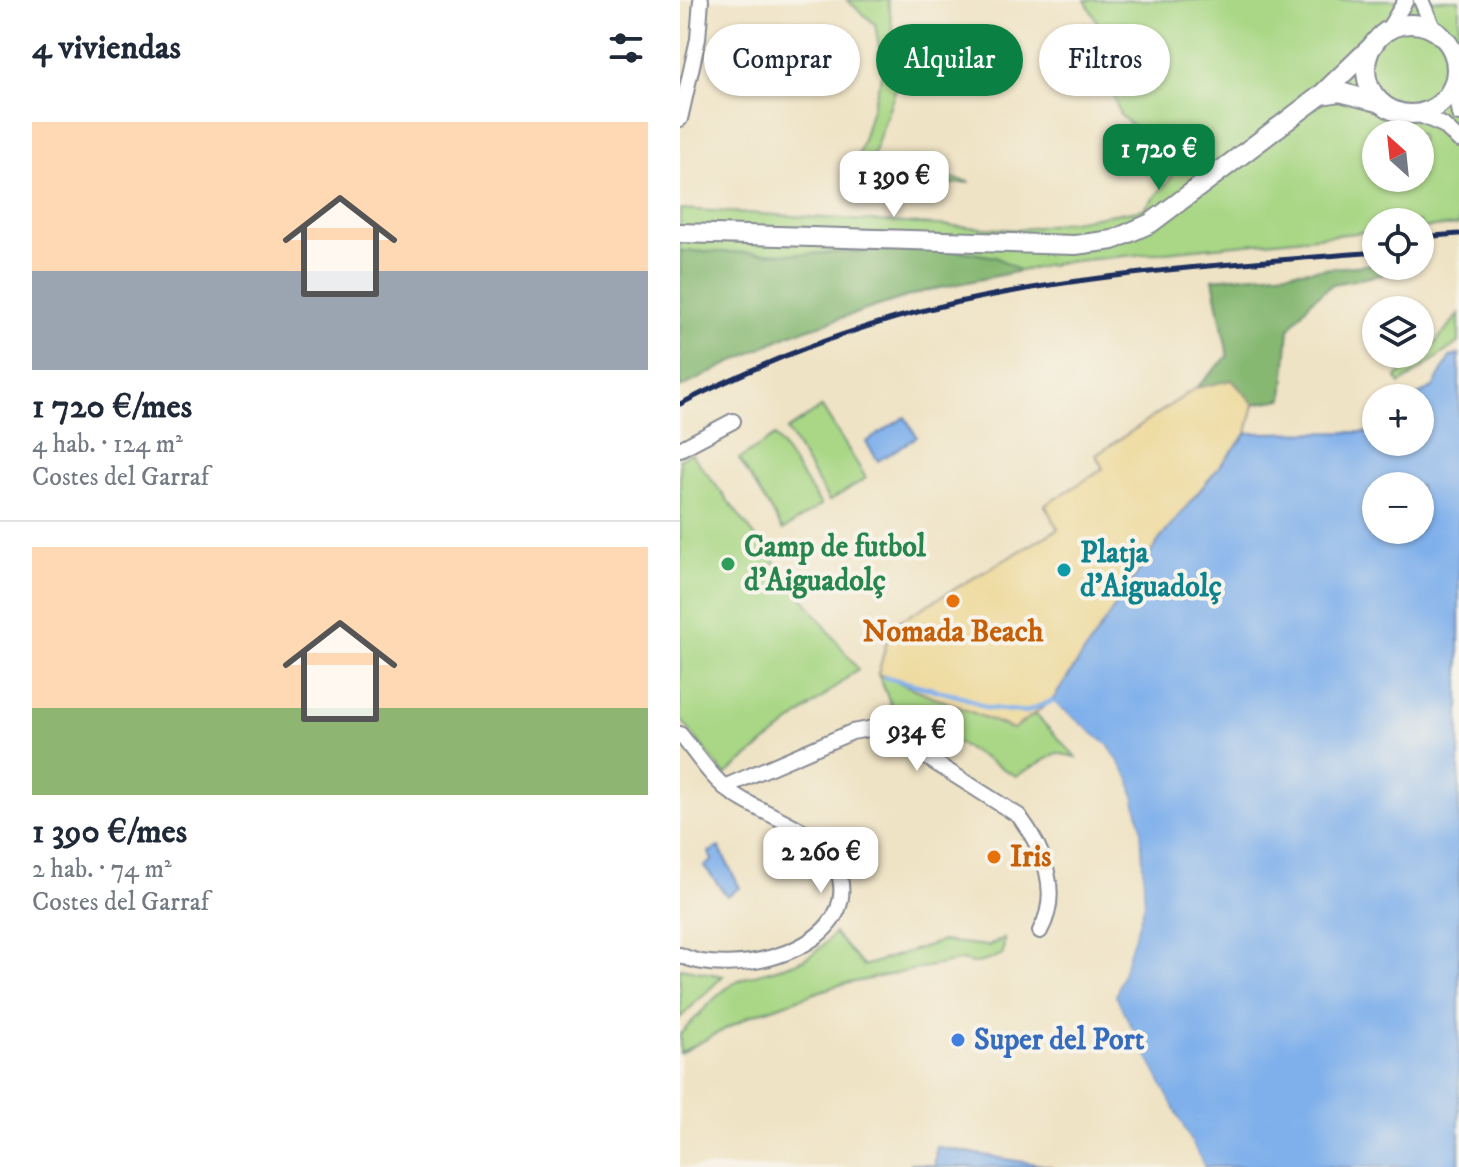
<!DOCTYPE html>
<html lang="es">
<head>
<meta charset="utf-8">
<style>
	body { margin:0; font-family:"IM FELL DW Pica",serif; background:#f2f2f3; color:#1f2937; height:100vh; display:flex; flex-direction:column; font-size:30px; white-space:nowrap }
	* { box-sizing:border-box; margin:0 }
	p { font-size:26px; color:#747a83 }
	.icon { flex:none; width:44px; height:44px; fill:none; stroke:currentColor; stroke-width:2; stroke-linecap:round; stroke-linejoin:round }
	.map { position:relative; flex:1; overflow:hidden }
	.panel { display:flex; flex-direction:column; background:#fff; width:680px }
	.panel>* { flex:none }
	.guide { position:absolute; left:24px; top:24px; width:634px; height:72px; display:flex; gap:16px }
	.needle { width:52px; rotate:333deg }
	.tools { position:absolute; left:682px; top:120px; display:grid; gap:16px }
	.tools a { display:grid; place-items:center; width:72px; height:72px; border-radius:50%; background:#fff; box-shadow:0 2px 6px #0004; font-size:40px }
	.price { position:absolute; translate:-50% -68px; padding:0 18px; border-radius:16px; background:#fff; color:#222; font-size:26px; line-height:52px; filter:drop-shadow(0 2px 4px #0008) }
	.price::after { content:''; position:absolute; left:50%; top:48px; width:24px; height:18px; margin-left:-12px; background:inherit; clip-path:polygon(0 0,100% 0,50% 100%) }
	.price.current { background:#0b8043; color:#fff }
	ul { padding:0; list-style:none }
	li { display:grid; align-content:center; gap:16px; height:424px; padding:0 32px }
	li+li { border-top:2px solid #e0e1e3 }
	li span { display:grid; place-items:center; height:248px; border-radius:0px; color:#555 }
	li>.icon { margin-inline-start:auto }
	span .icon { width:144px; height:144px; fill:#fffc; stroke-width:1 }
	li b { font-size:34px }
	h2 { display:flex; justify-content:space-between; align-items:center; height:96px; padding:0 32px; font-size:34px }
	.chip { padding:0 28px; border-radius:36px; background:#fff; box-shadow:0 2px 6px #0004; font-size:28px; line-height:72px }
	.chip.current { background:#0b8043; color:#fff }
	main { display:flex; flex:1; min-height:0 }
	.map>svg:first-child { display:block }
	.green { fill:#a9d785; stroke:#628372; stroke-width:2; fill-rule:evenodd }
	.forest { fill:#86b872; stroke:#507468; stroke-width:2 }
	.sand { fill:#eeda9e; stroke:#84847e; stroke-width:2 }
	.water { fill:#80b0eb; stroke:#4e70a4; stroke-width:2; fill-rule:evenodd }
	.pier { fill:#efe3c5 }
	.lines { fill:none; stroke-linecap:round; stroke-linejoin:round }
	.stream { stroke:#80b0eb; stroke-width:5 }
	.minor-casing { stroke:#858992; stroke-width:18 }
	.major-casing { stroke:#858992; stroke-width:22 }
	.minor { stroke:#fff; stroke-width:14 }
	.major { stroke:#fff; stroke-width:18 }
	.rail { stroke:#1b2f5e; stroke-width:5 }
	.leisure-dot { fill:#2e9e5b; stroke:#f7f3e8; stroke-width:3 }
	.culture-dot { fill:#0f9aa8; stroke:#f7f3e8; stroke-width:3 }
	.food-dot { fill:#e8710a; stroke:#f7f3e8; stroke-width:3 }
	.shop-dot { fill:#3f7fe0; stroke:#f7f3e8; stroke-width:3 }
	.labels { text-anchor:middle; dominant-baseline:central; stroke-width:8; stroke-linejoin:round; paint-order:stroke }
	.leisure-label { font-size:30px; font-weight:bold; fill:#27864d; stroke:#f7f3e8; text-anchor:start }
	.culture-label { font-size:30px; font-weight:bold; fill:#0d838f; stroke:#f7f3e8; text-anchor:start }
	.food-label { font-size:30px; font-weight:bold; fill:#c56008; stroke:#f7f3e8 }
	.shop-label { font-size:30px; font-weight:bold; fill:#366cbe; stroke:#f7f3e8; text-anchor:start }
</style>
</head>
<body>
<main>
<section class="panel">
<h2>4 viviendas<svg class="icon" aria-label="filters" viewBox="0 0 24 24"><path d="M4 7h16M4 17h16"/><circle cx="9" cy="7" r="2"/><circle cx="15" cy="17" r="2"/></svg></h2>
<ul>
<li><span style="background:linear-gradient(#ffd9b3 60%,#9aa5b1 0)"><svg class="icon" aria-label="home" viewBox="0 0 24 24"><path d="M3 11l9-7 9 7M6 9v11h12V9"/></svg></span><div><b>1 720 €/mes</b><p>4 hab. · 124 m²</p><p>Costes del Garraf</p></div></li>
<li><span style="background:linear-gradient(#ffd9b3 65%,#8fb573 0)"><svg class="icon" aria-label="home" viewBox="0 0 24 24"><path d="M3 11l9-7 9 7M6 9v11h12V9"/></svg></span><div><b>1 390 €/mes</b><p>2 hab. · 74 m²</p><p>Costes del Garraf</p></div></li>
</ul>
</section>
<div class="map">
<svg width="779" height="1167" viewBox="0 0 779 1167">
	<rect width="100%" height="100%" fill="#f7f3e8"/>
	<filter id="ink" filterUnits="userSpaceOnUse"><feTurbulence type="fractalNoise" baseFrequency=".0125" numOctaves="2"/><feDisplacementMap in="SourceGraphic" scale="16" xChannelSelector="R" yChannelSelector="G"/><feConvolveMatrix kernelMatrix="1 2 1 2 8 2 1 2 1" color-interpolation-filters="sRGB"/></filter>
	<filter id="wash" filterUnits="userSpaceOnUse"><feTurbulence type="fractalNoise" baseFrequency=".006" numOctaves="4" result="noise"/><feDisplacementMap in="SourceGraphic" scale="32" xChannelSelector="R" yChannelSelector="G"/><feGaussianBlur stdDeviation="1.8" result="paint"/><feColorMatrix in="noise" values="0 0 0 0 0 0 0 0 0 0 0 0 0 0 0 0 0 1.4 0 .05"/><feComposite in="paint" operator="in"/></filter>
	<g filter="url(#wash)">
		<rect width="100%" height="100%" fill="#efe3c5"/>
		<g class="green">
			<polygon points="167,0 208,0 220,76 191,162 290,182 201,192 177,161 203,70 195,24"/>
			<path d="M405,0H779V225L740,228V222H696V231L385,262L340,271C282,235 195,252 129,254C87,255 42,253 0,251V209L338,230L464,209L492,177L471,142L440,115L423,63L434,52ZM696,134H740V178H696Z"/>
			<polygon points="779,314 779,342 720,384 716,377 748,352"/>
			<polygon points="142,407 186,478 149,501 107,430"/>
			<polygon points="95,436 141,505 103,530 59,459"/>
			<polygon points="11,453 178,669 45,775 0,718 0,459"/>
			<polygon points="198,674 332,729 355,714 396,757 377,753 336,776 274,741 247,738 240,746 222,730"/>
			<path d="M154,933L183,966L262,941L308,946L324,938L323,954C309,960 296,967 282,960L155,986L70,1016L0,1053V1034C18,1017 42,985 67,977C104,966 128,966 154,933Z"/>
			<polygon points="0,968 43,976 0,1018"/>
		</g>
		<g class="forest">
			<polygon points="262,248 316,257 340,271 245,291 108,335 0,388 0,251 124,254"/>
			<polygon points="696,264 720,266 721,271 653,284 632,300 609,329 603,399 574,404 552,380 516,388 548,356 533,279"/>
		</g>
		<polygon class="sand" points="552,380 574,404 567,433 480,539 372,701 333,729 198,674 211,626 378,529 365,505 423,469 416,455 516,388"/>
		<g class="water">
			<path d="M779,354V1167H524L435,996L464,904L460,824L449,779L428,746L372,701L480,539L567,433L696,432V442H740V398H733L753,387L770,357ZM696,486H740V530H696Z"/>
			<polygon points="225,417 237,437 198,461 186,442"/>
			<polygon points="39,847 60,888 47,896 24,866 32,861 29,852"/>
			<polygon points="256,1146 258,1147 372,1167 231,1167 231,1163 255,1166"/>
		</g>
		<polygon class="pier" points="372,701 428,746 449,779 460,824 464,904 435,996 524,1167 519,1167 431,997 460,904 456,824 445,780 425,748 369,704"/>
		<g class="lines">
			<polyline class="stream" points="205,677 283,697 307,708 345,712 372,701"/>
		</g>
	</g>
	<g filter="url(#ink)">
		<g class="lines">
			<g class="minor-casing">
				<g id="minor">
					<polyline points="741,0 754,30"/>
					<polyline points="707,31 726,0"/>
					<polyline points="774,84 779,114"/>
					<polyline points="737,114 763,125 779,140"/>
					<polyline points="0,119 18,39 21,0"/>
					<polyline points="0,449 53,421"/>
					<path d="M0,734C15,752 29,775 48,790C84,819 149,827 160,878C176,951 49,980 0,955"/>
					<path d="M44,787L172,732L194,728L205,731L339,816C363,848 382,892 360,931"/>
				</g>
			</g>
			<g class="major-casing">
				<g id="major">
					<circle cx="731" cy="69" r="45"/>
					<polyline points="641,95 660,92 701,103"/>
					<polyline points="0,233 395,245 433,240 471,223 641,95 694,44"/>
				</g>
			</g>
			<use href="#minor" class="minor"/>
			<use href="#major" class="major"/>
			<g class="rail">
				<polyline points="740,237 779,234"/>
				<path d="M0,404C94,356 199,317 303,297C432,271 565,263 696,252"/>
			</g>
		</g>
	</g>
	<circle class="leisure-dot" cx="48" cy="564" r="8"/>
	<circle class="culture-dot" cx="384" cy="570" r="8"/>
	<g class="food-dot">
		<circle cx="273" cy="601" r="8"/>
		<circle cx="314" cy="857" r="8"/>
	</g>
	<circle class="shop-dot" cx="278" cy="1040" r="8"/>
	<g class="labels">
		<g class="leisure-label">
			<text x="64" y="547">Camp de futbol<tspan x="64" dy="34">d'Aiguadolç</tspan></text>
		</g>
		<g class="culture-label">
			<text x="400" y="553">Platja<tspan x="400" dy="34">d'Aiguadolç</tspan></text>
		</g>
		<g class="food-label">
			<text x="273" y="632">Nomada Beach</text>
			<text x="330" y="857" text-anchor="start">Iris</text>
		</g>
		<g class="shop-label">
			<text x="294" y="1040">Super del Port</text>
		</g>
	</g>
</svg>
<div class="tools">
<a><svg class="needle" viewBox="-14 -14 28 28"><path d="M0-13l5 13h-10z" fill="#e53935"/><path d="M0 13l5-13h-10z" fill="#747a83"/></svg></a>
<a><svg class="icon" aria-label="locate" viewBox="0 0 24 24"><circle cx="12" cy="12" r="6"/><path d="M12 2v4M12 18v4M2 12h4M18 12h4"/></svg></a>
<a><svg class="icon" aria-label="layers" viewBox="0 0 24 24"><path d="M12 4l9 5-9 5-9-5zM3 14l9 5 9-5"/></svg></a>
<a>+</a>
<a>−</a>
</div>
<b class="price current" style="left:479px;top:192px">1 720 €</b>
<b class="price" style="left:214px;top:219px">1 390 €</b>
<b class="price" style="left:237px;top:773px">934 €</b>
<b class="price" style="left:141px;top:895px">2 260 €</b>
<div class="guide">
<a class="chip">Comprar</a>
<a class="chip current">Alquilar</a>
<a class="chip">Filtros</a>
</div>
</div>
</main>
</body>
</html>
